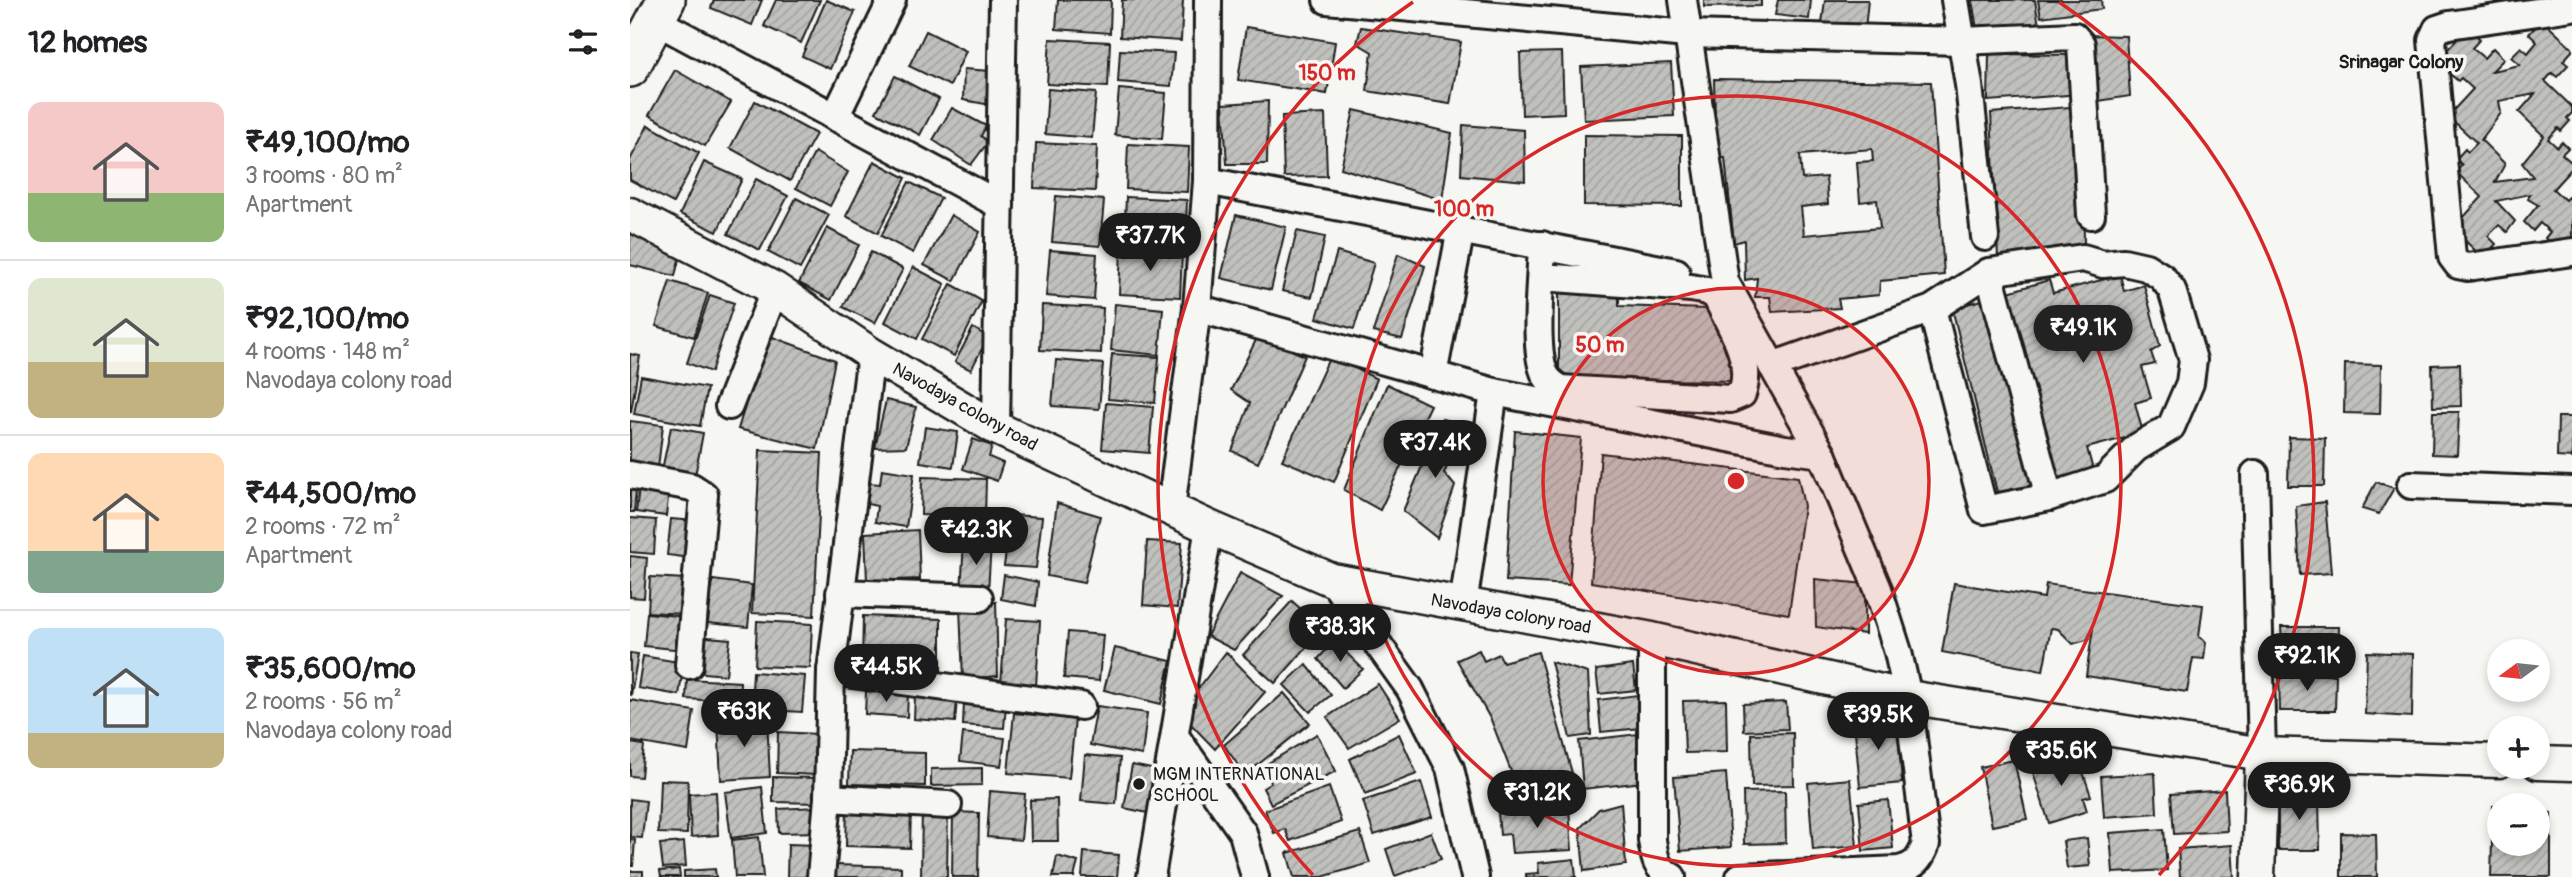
<!DOCTYPE html>
<html lang="en">
<head>
<meta charset="utf-8">
<style>
	body { margin:0; font-family:Pangolin,sans-serif; background:#f6f6f6; color:#202124; height:100vh; display:flex; flex-direction:column; font-size:26px; white-space:nowrap }
	* { box-sizing:border-box; margin:0 }
	p { font-size:23px; color:#757577 }
	.icon { flex:none; width:38px; height:38px; fill:none; stroke:currentColor; stroke-width:2; stroke-linecap:round; stroke-linejoin:round }
	.map { position:relative; flex:1; overflow:hidden }
	.drawer { display:flex; flex-direction:column; background:#fff; width:630px }
	.drawer>* { flex:none }
	.needle { width:46px; rotate:255deg }
	.tools { position:absolute; left:1857px; top:639px; display:grid; gap:14px }
	.tools a { display:grid; place-items:center; width:63px; height:63px; border-radius:50%; background:#fff; box-shadow:0 4px 10px #0003; font-size:35px }
	.price { position:absolute; translate:-50% -60px; padding:0 16px; border-radius:24px; background:#1c1c1c; color:#fff; font-size:23px; line-height:46px; filter:drop-shadow(0 2px 4px #0008) }
	.price::after { content:''; position:absolute; left:50%; top:42px; width:21px; height:16px; margin-left:-10px; background:inherit; clip-path:polygon(0 0,100% 0,50% 100%) }
	.price.current { background:#222; color:#fff }
	ul { padding:0; list-style:none }
	li { display:flex; align-items:center; gap:21px; height:175px; padding:0 28px }
	li+li { border-top:2px solid #e0e0e0 }
	li span { display:grid; place-items:center; flex:none; width:196px; height:140px; border-radius:14px; color:#555 }
	li>.icon { margin-inline-start:auto }
	span .icon { width:84px; height:84px; fill:#fffc; stroke-width:1 }
	li b { font-size:30px }
	h2 { display:flex; justify-content:space-between; align-items:center; height:84px; padding:0 28px; font-size:30px }
	main { display:flex; flex:1; min-height:0 }
	.map>svg:first-child { display:block }
	.building { fill:url(#building-hatch); stroke:#1c1c1c; stroke-width:2; fill-rule:evenodd }
	.lines { fill:none; stroke-linecap:round; stroke-linejoin:round }
	.minor-casing { stroke:#1c1c1c; stroke-width:32 }
	.tertiary-casing { stroke:#1c1c1c; stroke-width:37 }
	.secondary-casing { stroke:#1c1c1c; stroke-width:42 }
	.minor { stroke:#f6f6f2; stroke-width:26 }
	.tertiary { stroke:#f6f6f2; stroke-width:32 }
	.secondary { stroke:#f6f6f2; stroke-width:37 }
	.ring { fill:none; stroke:#d62828; stroke-width:3.5 }
	.poi-dot { fill:#1c1c1c; stroke:#f6f6f2; stroke-width:2.5 }
	.labels { text-anchor:middle; dominant-baseline:central; stroke-width:7; stroke-linejoin:round; paint-order:stroke }
	.street-label { font-size:18px; fill:#1c1c1c; stroke:#f6f6f2 }
	.poi-label { font-size:18px; fill:#1c1c1c; stroke:#f6f6f2; text-anchor:start }
	.neighbourhood-label { font-size:19px; font-weight:bold; fill:#1c1c1c; stroke:#f6f6f2 }
	.centre { fill:#d62828; stroke:#f6f6f2; stroke-width:3.5 }
	.ring-label { font-size:21px; text-anchor:middle; font-weight:bold; fill:#d62828; stroke:#f6f6f2; stroke-width:7; stroke-linejoin:round; paint-order:stroke }
</style>
</head>
<body>
<main>
<section class="drawer">
<h2>12 homes<svg class="icon" aria-label="filters" viewBox="0 0 24 24"><path d="M4 7h16M4 17h16"/><circle cx="9" cy="7" r="2"/><circle cx="15" cy="17" r="2"/></svg></h2>
<ul>
<li><span style="background:linear-gradient(#f6c9c9 65%,#8fb573 0)"><svg class="icon" aria-label="home" viewBox="0 0 24 24"><path d="M3 11l9-7 9 7M6 9v11h12V9"/></svg></span><div><b>₹49,100/mo</b><p>3 rooms · 80 m²</p><p>Apartment</p></div></li>
<li><span style="background:linear-gradient(#dfe7d0 60%,#c2b280 0)"><svg class="icon" aria-label="home" viewBox="0 0 24 24"><path d="M3 11l9-7 9 7M6 9v11h12V9"/></svg></span><div><b>₹92,100/mo</b><p>4 rooms · 148 m²</p><p>Navodaya colony road</p></div></li>
<li><span style="background:linear-gradient(#ffd9b3 70%,#7fa58c 0)"><svg class="icon" aria-label="home" viewBox="0 0 24 24"><path d="M3 11l9-7 9 7M6 9v11h12V9"/></svg></span><div><b>₹44,500/mo</b><p>2 rooms · 72 m²</p><p>Apartment</p></div></li>
<li><span style="background:linear-gradient(#bfe0f5 75%,#c2b280 0)"><svg class="icon" aria-label="home" viewBox="0 0 24 24"><path d="M3 11l9-7 9 7M6 9v11h12V9"/></svg></span><div><b>₹35,600/mo</b><p>2 rooms · 56 m²</p><p>Navodaya colony road</p></div></li>
</ul>
</section>
<div class="map">
<svg width="1942" height="877" viewBox="0 0 1942 877">
	<defs>
		<pattern id="building-hatch" width="6" height="6" patternUnits="userSpaceOnUse" patternTransform="scale(1.75)"><rect width="6" height="6" fill="#c0c0bd"/><path d="M-1 1l2-2M0 6l6-6M5 7l2-2" fill="none" stroke="#a4a4a2"/></pattern>
	</defs>
	<rect width="100%" height="100%" fill="#f6f6f2"/>
	<filter id="ink" filterUnits="userSpaceOnUse"><feTurbulence type="fractalNoise" baseFrequency=".0143" numOctaves="2"/><feDisplacementMap in="SourceGraphic" scale="14" xChannelSelector="R" yChannelSelector="G"/><feConvolveMatrix kernelMatrix="1 2 1 2 8 2 1 2 1" color-interpolation-filters="sRGB"/></filter>
	<g filter="url(#ink)">
		<g class="building">
			<polygon points="84,0 132,0 122,25 81,8"/>
			<polygon points="146,0 190,0 171,43 134,26"/>
			<polygon points="196,0 225,12 200,69 172,56"/>
			<polygon points="428,0 481,0 480,33 426,29"/>
			<polygon points="492,0 553,0 551,41 490,37"/>
			<polygon points="1074,0 1131,0 1131,6 1074,7"/>
			<polygon points="1148,0 1181,0 1179,19 1145,15"/>
			<polygon points="1195,0 1238,0 1235,29 1192,24"/>
			<polygon points="1342,0 1405,0 1409,26 1348,35"/>
			<polygon points="1408,0 1471,0 1472,9 1411,17"/>
			<path d="M1912,20L1942,48V51L1933,61L1938,65L1927,77L1922,73L1915,81L1942,107V113L1937,118L1940,121L1931,131L1928,128L1918,139L1927,147L1932,142L1938,148L1932,154L1942,163V168L1923,189L1935,200L1938,197L1942,201V237L1929,251L1915,238L1920,232L1910,223L1903,231L1894,222L1908,205L1898,199L1900,194L1866,201L1885,221L1877,232L1869,225L1858,236L1866,244L1853,258L1823,229L1852,197L1826,172L1832,165L1826,159L1835,149L1838,152L1847,143L1818,116L1843,89L1831,78L1828,81L1819,73L1822,69L1809,58L1838,28L1850,39L1842,48L1854,58L1863,48L1874,59L1862,71L1890,65L1881,57L1891,47L1898,53L1907,42L1899,34ZM1905,94L1889,112L1914,136L1892,163L1903,177L1865,182L1875,164L1851,140L1871,113L1869,101Z"/>
			<polygon points="616,27 705,42 697,94 608,80"/>
			<polygon points="731,27 831,42 820,104 737,91 742,52 727,43"/>
			<polygon points="296,31 336,51 320,86 279,66"/>
			<polygon points="1457,35 1496,36 1500,96 1462,102"/>
			<polygon points="420,39 480,42 478,87 417,84"/>
			<polygon points="490,50 544,53 541,86 488,82"/>
			<polygon points="932,52 934,113 892,115 890,53"/>
			<polygon points="1359,54 1451,55 1451,94 1358,101"/>
			<polygon points="1041,63 1044,116 954,120 951,67"/>
			<polygon points="334,69 360,71 361,105 333,100"/>
			<polygon points="45,70 101,102 75,146 19,115"/>
			<polygon points="265,76 309,99 290,135 246,112"/>
			<path d="M1084,79L1301,82L1314,275L1250,281L1249,295L1208,299L1210,308L1142,312L1140,297H1125L1127,278L1115,280L1114,240L1104,243L1095,158H1086ZM1242,149L1243,161L1227,162L1230,202L1247,200L1250,228L1174,235L1171,207L1198,204L1196,177L1172,179L1170,155Z"/>
			<polygon points="418,89 466,93 462,138 415,134"/>
			<polygon points="489,89 536,93 532,139 485,135"/>
			<polygon points="125,101 186,134 160,181 100,148"/>
			<polygon points="638,101 637,164 597,164 593,104"/>
			<polygon points="1453,106 1454,250 1368,258 1361,113"/>
			<polygon points="322,108 356,126 351,136 358,142 341,165 303,140"/>
			<polygon points="724,110 822,133 812,200 711,168"/>
			<polygon points="695,114 697,176 654,177 652,116"/>
			<polygon points="18,125 69,153 43,203 0,180 0,160"/>
			<polygon points="833,125 894,130 895,181 831,175"/>
			<polygon points="954,135 1052,136 1052,206 954,205"/>
			<polygon points="406,143 467,146 465,191 404,188"/>
			<polygon points="498,144 559,147 557,192 496,189"/>
			<polygon points="185,152 218,172 200,206 166,188"/>
			<polygon points="244,161 276,178 248,233 216,216"/>
			<polygon points="74,162 112,179 87,232 50,214"/>
			<polygon points="126,179 158,196 130,250 98,234"/>
			<polygon points="279,182 311,198 283,253 251,236"/>
			<polygon points="426,196 474,200 470,246 422,242"/>
			<polygon points="496,197 557,200 555,245 494,242"/>
			<polygon points="166,198 199,215 170,269 138,252"/>
			<polygon points="321,215 350,232 324,281 294,265"/>
			<polygon points="606,215 656,227 641,290 591,278"/>
			<polygon points="197,228 229,245 201,300 169,283"/>
			<polygon points="0,230 53,243 45,276 0,265"/>
			<polygon points="667,231 695,237 682,297 652,291"/>
			<polygon points="491,249 552,253 550,297 489,294"/>
			<polygon points="420,250 467,254 464,300 416,296"/>
			<polygon points="241,252 273,269 245,323 213,307"/>
			<polygon points="707,252 744,263 724,329 687,318"/>
			<polygon points="768,254 795,266 772,339 743,332"/>
			<polygon points="283,267 315,284 287,339 255,322"/>
			<polygon points="1490,275 1494,291 1514,285 1530,346 1521,352 1525,364 1512,367 1521,398 1505,403 1513,433 1457,448 1463,470 1420,480 1375,293 1419,280 1423,293"/>
			<polygon points="40,281 78,293 64,337 26,326"/>
			<polygon points="321,284 352,301 324,356 292,339"/>
			<polygon points="929,287 989,287 989,306 1077,309 1110,381 929,379"/>
			<polygon points="80,295 104,303 81,372 57,363"/>
			<polygon points="1360,298 1409,486 1368,496 1322,308"/>
			<polygon points="485,304 533,309 529,355 481,350"/>
			<polygon points="412,305 473,308 471,353 410,350"/>
			<polygon points="343,328 358,337 341,370 325,362"/>
			<polygon points="137,335 205,360 187,449 108,429"/>
			<polygon points="628,336 675,356 628,463 602,451 620,403 601,390"/>
			<polygon points="0,354 10,356 1,412 0,412"/>
			<polygon points="482,354 529,357 525,403 478,399"/>
			<polygon points="700,356 747,379 704,482 652,460"/>
			<polygon points="426,360 473,364 469,409 422,406"/>
			<polygon points="1715,364 1751,365 1750,414 1714,413"/>
			<polygon points="1830,364 1831,406 1803,407 1802,365"/>
			<polygon points="11,376 77,388 70,426 4,414"/>
			<polygon points="757,384 800,405 750,510 714,490"/>
			<polygon points="256,400 286,407 276,447 245,448"/>
			<polygon points="476,403 523,407 519,453 472,449"/>
			<polygon points="1803,412 1829,412 1827,455 1802,454"/>
			<polygon points="1928,417 1942,417 1942,458 1927,457"/>
			<polygon points="812,419 837,425 814,473 825,486 807,538 773,511"/>
			<polygon points="0,421 33,425 28,468 0,464"/>
			<polygon points="41,427 73,433 65,476 32,470"/>
			<polygon points="295,427 328,432 323,467 290,462"/>
			<polygon points="885,431 951,438 939,585 876,581"/>
			<polygon points="1659,437 1695,438 1694,486 1658,486"/>
			<polygon points="343,439 362,446 359,457 373,463 367,481 333,469"/>
			<polygon points="130,450 192,453 184,616 122,613"/>
			<polygon points="971,453 1168,477 1174,506 1159,614 961,582"/>
			<polygon points="252,469 284,474 276,527 245,522 247,506 237,504 240,483 250,484"/>
			<polygon points="292,477 356,479 355,517 291,515"/>
			<polygon points="1746,482 1764,488 1749,514 1732,509"/>
			<polygon points="9,487 39,490 36,516 6,512"/>
			<polygon points="0,489 6,490 4,512 0,512"/>
			<polygon points="1695,502 1701,573 1670,575 1666,506"/>
			<polygon points="427,503 470,516 454,583 417,576"/>
			<polygon points="381,515 412,517 406,568 374,566"/>
			<polygon points="0,518 26,520 24,554 0,552"/>
			<polygon points="41,519 65,521 60,558 37,555"/>
			<polygon points="288,530 290,579 237,581 235,533"/>
			<polygon points="517,541 552,543 547,608 513,605"/>
			<polygon points="334,542 361,543 358,592 331,591"/>
			<polygon points="0,556 17,558 14,598 0,597"/>
			<polygon points="610,573 653,596 604,650 577,636"/>
			<polygon points="374,575 408,582 406,606 371,599"/>
			<polygon points="20,577 56,579 54,614 18,612"/>
			<polygon points="1185,579 1235,584 1235,634 1186,627"/>
			<polygon points="83,580 122,585 118,627 78,623"/>
			<polygon points="1324,583 1414,598 1416,584 1573,605 1569,637 1576,642 1574,659 1563,658 1557,692 1456,676 1463,628 1457,640 1443,644 1428,629 1421,628 1413,671 1312,652"/>
			<polygon points="662,601 693,629 645,683 613,655"/>
			<polygon points="366,602 368,676 333,679 330,608"/>
			<polygon points="17,613 57,617 54,650 14,646"/>
			<polygon points="233,616 311,619 311,670 232,665"/>
			<polygon points="376,619 410,621 406,686 371,683"/>
			<polygon points="127,621 182,624 180,668 125,666"/>
			<polygon points="1651,627 1709,627 1708,664 1653,663"/>
			<polygon points="438,632 473,635 469,681 434,678"/>
			<polygon points="66,636 100,639 96,675 63,672"/>
			<polygon points="704,641 733,669 713,688 688,659"/>
			<polygon points="485,648 541,661 531,704 474,690"/>
			<polygon points="849,650 854,661 869,654 873,662 908,652 944,780 891,797 861,720 827,660"/>
			<polygon points="596,652 635,692 585,749 550,713"/>
			<polygon points="1737,652 1783,654 1782,717 1735,714"/>
			<polygon points="0,653 8,654 1,695 0,695"/>
			<polygon points="13,656 54,663 49,695 8,688"/>
			<polygon points="921,662 958,673 961,735 940,738"/>
			<polygon points="676,664 701,695 680,712 654,685"/>
			<polygon points="1003,665 1006,690 969,694 966,670"/>
			<polygon points="123,672 175,676 172,712 121,709"/>
			<polygon points="1649,674 1706,675 1705,711 1650,711"/>
			<polygon points="57,679 110,682 109,702 56,699"/>
			<polygon points="748,684 770,718 719,748 697,717"/>
			<polygon points="236,691 278,694 277,717 235,714"/>
			<polygon points="654,693 680,723 615,775 594,745"/>
			<polygon points="1007,695 1011,728 971,732 968,700"/>
			<polygon points="285,696 327,699 325,722 284,719"/>
			<polygon points="0,700 64,711 58,751 0,741"/>
			<polygon points="1096,700 1097,752 1055,753 1053,701"/>
			<polygon points="1156,702 1158,729 1114,731 1113,704"/>
			<polygon points="334,703 376,705 374,728 333,725"/>
			<polygon points="467,706 517,713 512,755 460,745"/>
			<polygon points="384,713 445,719 439,778 378,773"/>
			<polygon points="1267,717 1272,783 1230,787 1224,721"/>
			<polygon points="137,719 140,777 91,780 88,721"/>
			<polygon points="148,732 187,734 186,775 147,773"/>
			<polygon points="333,733 375,738 371,766 330,761"/>
			<polygon points="1163,733 1164,785 1122,786 1121,734"/>
			<polygon points="687,734 706,771 641,804 633,788 641,783 635,765"/>
			<polygon points="769,734 787,774 735,794 720,759"/>
			<polygon points="1008,734 1013,782 953,789 949,741"/>
			<polygon points="0,743 14,745 11,777 0,776"/>
			<polygon points="220,751 295,753 295,786 219,784"/>
			<polygon points="455,755 490,758 486,804 451,801"/>
			<polygon points="1421,757 1423,762 1435,758 1436,764 1449,760 1461,796 1453,798 1457,811 1419,823 1400,763"/>
			<polygon points="1384,760 1397,819 1362,826 1350,767"/>
			<polygon points="502,765 526,770 518,813 494,808"/>
			<polygon points="352,768 352,785 301,786 301,769"/>
			<polygon points="1096,773 1101,847 1050,851 1044,777"/>
			<polygon points="1525,773 1527,813 1474,817 1471,776"/>
			<polygon points="143,777 189,778 189,803 143,802"/>
			<polygon points="1220,779 1227,846 1183,850 1178,783"/>
			<polygon points="30,780 58,781 57,834 28,833"/>
			<polygon points="791,782 802,817 744,835 733,801"/>
			<polygon points="132,787 137,833 101,838 95,792"/>
			<polygon points="699,787 711,822 660,841 655,829 644,833 635,810"/>
			<polygon points="1595,790 1597,831 1544,834 1541,794"/>
			<polygon points="360,791 395,794 391,840 357,837"/>
			<polygon points="1155,791 1156,843 1114,844 1113,792"/>
			<polygon points="86,792 88,835 61,837 59,794"/>
			<polygon points="1648,794 1689,794 1690,850 1648,850"/>
			<polygon points="0,799 16,801 12,838 0,837"/>
			<polygon points="427,799 428,841 401,841 400,800"/>
			<polygon points="1258,800 1263,848 1233,851 1229,803"/>
			<polygon points="991,803 996,865 954,871 950,828 969,809"/>
			<polygon points="1863,806 1869,807 1869,844 1908,844 1908,812 1921,813 1921,877 1861,877"/>
			<polygon points="187,807 188,832 149,833 148,809"/>
			<polygon points="217,807 281,809 280,848 216,846"/>
			<polygon points="292,807 318,809 317,877 291,877"/>
			<polygon points="939,808 942,850 882,853 880,834 870,835 868,813"/>
			<polygon points="323,812 349,813 348,877 322,877"/>
			<polygon points="1534,829 1537,870 1483,873 1480,833"/>
			<polygon points="730,832 740,863 692,877 664,877 657,853"/>
			<polygon points="801,832 811,859 765,876 756,849"/>
			<polygon points="1711,833 1746,834 1747,877 1711,877"/>
			<polygon points="129,837 133,877 105,877 102,840"/>
			<polygon points="1457,838 1460,866 1437,868 1433,841"/>
			<polygon points="0,839 5,840 3,866 0,866"/>
			<polygon points="54,842 56,866 33,868 30,844"/>
			<polygon points="158,844 185,845 184,877 157,877"/>
			<polygon points="1602,845 1604,877 1550,877 1548,849"/>
			<polygon points="454,852 489,855 487,877 452,877"/>
			<polygon points="427,856 448,862 444,877 423,877"/>
			<polygon points="944,859 946,877 896,877 896,874 909,873 908,863"/>
			<polygon points="206,865 271,867 271,877 206,877"/>
			<polygon points="49,869 50,877 31,877 30,871"/>
			<polygon points="85,869 86,877 54,877 54,871"/>
			<rect x="0" y="871" width="13" height="6"/>
		</g>
		<g class="lines">
			<g class="minor-casing">
				<g id="minor">
					<polyline points="697,0 1057,34 1332,41 1444,36 1451,44 1461,215"/>
					<path d="M1053,0L1095,282L1192,454L1248,589L1268,652L1278,697L1296,844C1290,859 1286,866 1269,870L1110,877"/>
					<polyline points="1325,0 1339,85 1355,237"/>
					<polyline points="1942,7 1819,25 1807,29 1802,40 1822,257 1828,265 1838,267 1942,252"/>
					<polyline points="26,21 370,205"/>
					<polyline points="205,117 262,0"/>
					<polyline points="577,181 1046,272"/>
					<polyline points="1359,272 1419,497"/>
					<path d="M911,277L1061,288L1077,291L1086,296C1100,327 1124,359 1112,394L1100,399L931,389C922,384 916,379 913,369C904,341 911,277 912,245"/>
					<polyline points="567,308 864,392 1155,449 1192,454"/>
					<polyline points="1142,366 1302,309 1359,272 1453,258 1473,264 1494,262 1516,267 1532,277 1542,290 1563,360 1560,383 1541,427 1506,448 1475,479 1419,497 1354,510 1302,309"/>
					<polyline points="803,375 831,229"/>
					<polyline points="99,406 145,289"/>
					<polyline points="366,428 373,0"/>
					<polyline points="1625,474 1632,754"/>
					<polyline points="0,475 62,487 74,495 59,665"/>
					<polyline points="1781,485 1942,491"/>
					<polyline points="541,509 567,308 577,181 578,0"/>
					<polyline points="702,580 780,689 820,768 845,877"/>
					<polyline points="210,593 349,598"/>
					<polyline points="833,606 864,392"/>
					<path d="M1022,639V840C1025,859 1025,867 1042,877"/>
					<polyline points="201,671 451,706"/>
					<polyline points="545,736 613,833 625,877"/>
					<polyline points="198,798 318,805"/>
					<polyline points="191,877 198,798 201,671 241,354"/>
					<polyline points="521,877 579,527"/>
				</g>
			</g>
			<g class="tertiary-casing">
				<g id="tertiary">
					<polyline points="0,214 145,289 241,354 366,428 579,527 702,580 1022,639 1278,697 1632,754 1869,761"/>
					<polyline points="1908,763 1942,764"/>
					<polyline points="1628,877 1632,754"/>
				</g>
			</g>
			<g class="secondary-casing">
				<polyline id="secondary" points="0,68 36,0"/>
			</g>
			<use href="#minor" class="minor"/>
			<use href="#tertiary" class="tertiary"/>
			<use href="#secondary" class="secondary"/>
		</g>
	</g>
	<circle cx="1106" cy="481" r="193" fill="#d62828" fill-opacity=".12"/>
	<g class="ring">
		<circle cx="1106" cy="481" r="193"/>
		<circle cx="1106" cy="481" r="385"/>
		<path d="M683 875A578 578 0 0 1 783 2M1429 2A578 578 0 0 1 1529 875"/>
	</g>
	<circle class="poi-dot" cx="509" cy="784" r="7"/>
	<g class="labels">
		<g class="street-label">
			<text transform="translate(335 407) rotate(29)">Navodaya colony road</text>
			<text transform="translate(881 614) rotate(10)">Navodaya colony road</text>
		</g>
		<g class="poi-label">
			<text x="523" y="774">MGM INTERNATIONAL<tspan x="523" dy="21">SCHOOL</tspan></text>
		</g>
		<g class="neighbourhood-label">
			<text x="1771" y="62">Srinagar Colony</text>
		</g>
	</g>
	<circle cx="1106" cy="481" r="10" class="centre"/>
	<g class="ring-label">
		<text x="697" y="80">150 m</text>
		<text x="834" y="216">100 m</text>
		<text x="970" y="352">50 m</text>
	</g>
</svg>
<div class="tools">
<a><svg class="needle" viewBox="-14 -14 28 28"><path d="M0-13l5 13h-10z" fill="#e53935"/><path d="M0 13l5-13h-10z" fill="#757577"/></svg></a>
<a>+</a>
<a>−</a>
</div>
<b class="price" style="left:520px;top:273px">₹37.7K</b>
<b class="price current" style="left:1453px;top:365px">₹49.1K</b>
<b class="price" style="left:805px;top:480px">₹37.4K</b>
<b class="price" style="left:346px;top:567px">₹42.3K</b>
<b class="price" style="left:710px;top:664px">₹38.3K</b>
<b class="price" style="left:1677px;top:693px">₹92.1K</b>
<b class="price" style="left:256px;top:704px">₹44.5K</b>
<b class="price" style="left:114px;top:749px">₹63K</b>
<b class="price" style="left:1248px;top:752px">₹39.5K</b>
<b class="price" style="left:1431px;top:788px">₹35.6K</b>
<b class="price" style="left:1669px;top:822px">₹36.9K</b>
<b class="price" style="left:907px;top:830px">₹31.2K</b>
</div>
</main>
</body>
</html>
